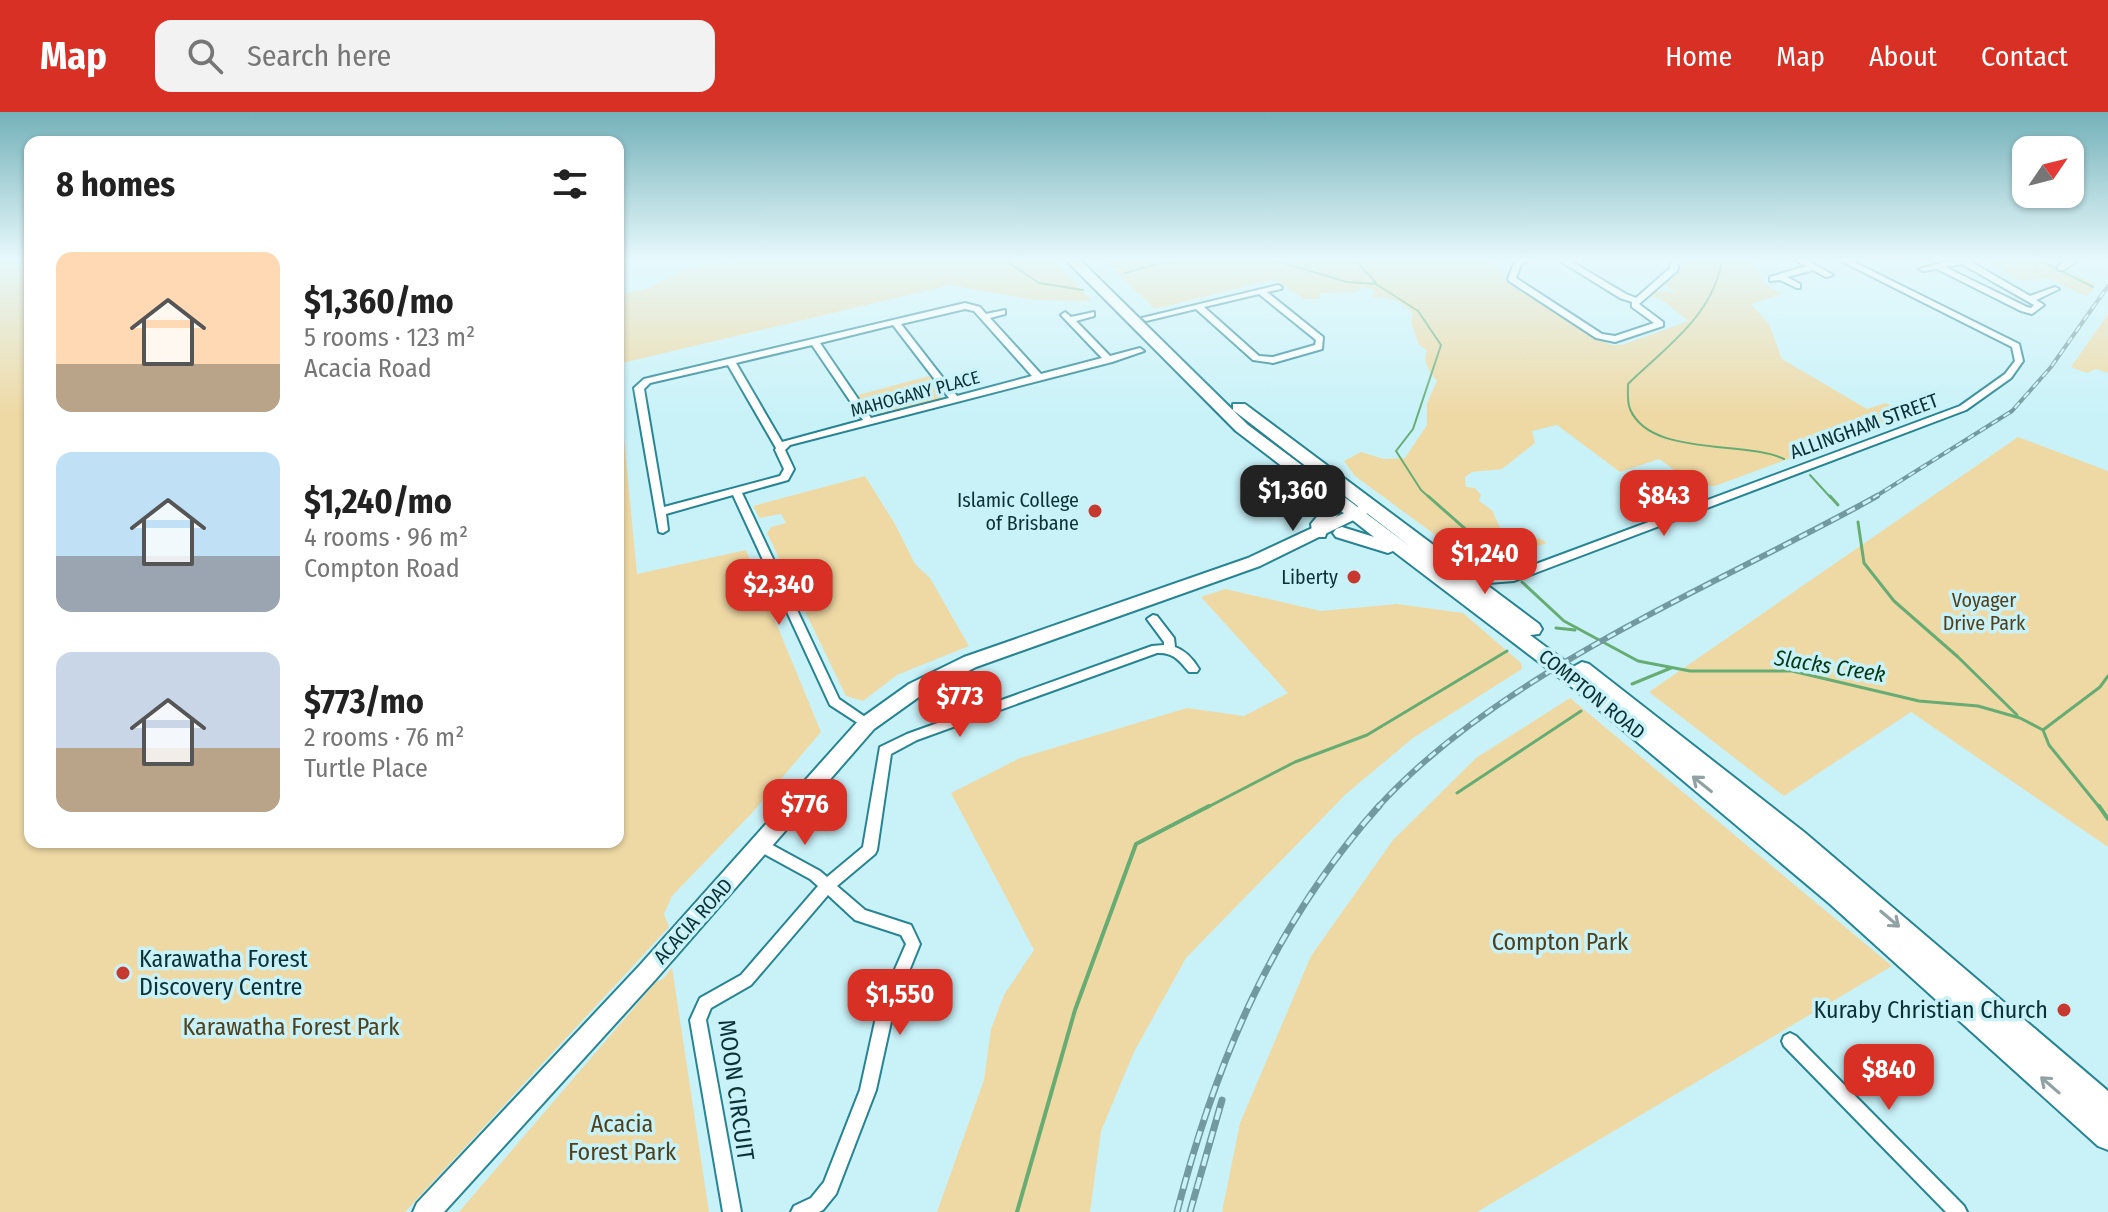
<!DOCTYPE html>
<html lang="en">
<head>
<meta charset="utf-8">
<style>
	body { margin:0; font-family:"Fira Sans Condensed",sans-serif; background:#f2f2f2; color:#222; height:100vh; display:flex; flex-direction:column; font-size:30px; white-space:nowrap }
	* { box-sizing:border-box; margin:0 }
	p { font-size:26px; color:#767676 }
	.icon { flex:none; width:44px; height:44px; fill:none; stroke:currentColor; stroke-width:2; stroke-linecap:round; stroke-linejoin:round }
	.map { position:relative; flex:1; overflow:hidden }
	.drawer { position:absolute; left:24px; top:24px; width:600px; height:712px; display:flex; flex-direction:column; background:#fff; border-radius:16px; box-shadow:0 2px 6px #0004 }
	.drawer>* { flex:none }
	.needle { width:52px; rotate:55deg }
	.buttons { position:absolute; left:2012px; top:24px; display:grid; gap:16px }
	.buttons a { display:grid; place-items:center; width:72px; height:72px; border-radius:16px; background:#fff; box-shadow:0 2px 6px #0004; font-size:40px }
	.price { position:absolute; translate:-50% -68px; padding:0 18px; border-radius:16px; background:#d93025; color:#fff; font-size:26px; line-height:52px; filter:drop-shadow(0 2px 4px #0008) }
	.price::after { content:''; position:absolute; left:50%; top:48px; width:24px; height:18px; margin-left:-12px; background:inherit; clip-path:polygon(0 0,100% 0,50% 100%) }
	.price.current { background:#222; color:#fff }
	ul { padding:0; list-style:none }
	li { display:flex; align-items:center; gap:24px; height:200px; padding:0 32px }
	li span { display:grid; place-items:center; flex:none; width:224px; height:160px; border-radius:16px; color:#555 }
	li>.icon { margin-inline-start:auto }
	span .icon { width:96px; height:96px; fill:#fffc; stroke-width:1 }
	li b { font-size:34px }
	h2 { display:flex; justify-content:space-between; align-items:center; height:96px; padding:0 32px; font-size:34px }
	header { display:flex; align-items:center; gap:48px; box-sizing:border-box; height:112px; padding:0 40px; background:#d93025; color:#fff }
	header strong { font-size:38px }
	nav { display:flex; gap:44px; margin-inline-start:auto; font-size:28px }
	.search { width:560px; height:72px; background:#f2f2f2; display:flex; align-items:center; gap:20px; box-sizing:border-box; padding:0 28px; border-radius:16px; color:#767676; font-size:30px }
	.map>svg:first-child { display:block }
	.green { fill:#eed9a5 }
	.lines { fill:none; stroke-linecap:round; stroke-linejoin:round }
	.stream-far2 { stroke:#67ac73; stroke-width:2 }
	.stream-far1 { stroke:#67ac73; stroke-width:3 }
	.stream { stroke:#67ac73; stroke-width:4 }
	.street-casing { stroke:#278491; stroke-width:4 }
	.secondary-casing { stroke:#278491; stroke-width:4 }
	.primary-casing { stroke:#278491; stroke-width:4 }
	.street { fill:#fff; fill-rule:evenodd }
	.secondary { fill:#fff; fill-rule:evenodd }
	.primary { fill:#fff; fill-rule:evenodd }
	.rail-far2-casing { stroke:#72999f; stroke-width:4 }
	.rail-far1-casing { stroke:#72999f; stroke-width:6 }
	.rail-casing { stroke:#72999f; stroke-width:7 }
	.rail-far2 { stroke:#c9f2f8; stroke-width:2; stroke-dasharray:7; stroke-linecap:butt }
	.rail-far1 { stroke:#c9f2f8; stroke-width:3; stroke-dasharray:9; stroke-linecap:butt }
	.rail { stroke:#c9f2f8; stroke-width:4; stroke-dasharray:12; stroke-linecap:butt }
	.oneway { stroke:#91a2a5 }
	.poi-dot { fill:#c7392f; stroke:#c9f2f8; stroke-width:3 }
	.labels { text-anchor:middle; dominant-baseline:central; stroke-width:7; stroke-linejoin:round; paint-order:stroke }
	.far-street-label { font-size:18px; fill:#0b3136; stroke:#c9f2f8 }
	.street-label { font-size:20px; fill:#0b3136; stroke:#c9f2f8 }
	.poi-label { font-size:20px; fill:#0b3136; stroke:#c9f2f8; text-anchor:end }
	.park-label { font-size:20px; fill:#4f411d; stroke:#c9f2f8 }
	.water-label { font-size:22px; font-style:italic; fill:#053a15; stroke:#c9f2f8 }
	.near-park-label { font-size:24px; fill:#4f411d; stroke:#c9f2f8 }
	.near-poi-label { font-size:24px; fill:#0b3136; stroke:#c9f2f8; text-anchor:start }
	.near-street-label { font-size:24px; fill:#0b3136; stroke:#c9f2f8 }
</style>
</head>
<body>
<header>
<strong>Map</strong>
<div class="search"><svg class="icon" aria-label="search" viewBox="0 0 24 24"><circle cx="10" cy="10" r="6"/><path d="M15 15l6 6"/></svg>Search here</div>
<nav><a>Home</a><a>Map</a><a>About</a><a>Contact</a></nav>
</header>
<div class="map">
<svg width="2108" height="1100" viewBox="0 0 2108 1100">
	<rect width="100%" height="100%" fill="#c9f2f8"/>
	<g class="green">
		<polygon points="0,147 30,147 30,730 618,730 618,263 637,462 746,438 821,620 752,701 672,784 664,802 669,815 405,1100 0,1100"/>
		<polygon points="752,147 1052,147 1092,189 1035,188 950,173 618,252 618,183 649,176 685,157"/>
		<path d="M1103,147H1485L1505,162L1503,166L1610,233H1622L1689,209L1659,186L1648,185L1655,179L1676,180L1665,173L1684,154L1683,147H1752L1765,172L1782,182L1751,192L1769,212L1782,247L1867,297L1886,291L1907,303L1715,374C1692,375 1677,359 1659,347L1620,360L1557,313L1532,319L1535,331L1502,357L1472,360L1465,365L1466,375L1475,376L1481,383L1479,389L1492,398L1501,418L1532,428L1539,426L1547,431L1528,437L1525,442L1526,450L1490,458L1468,447L1355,364L1344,349L1361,340L1384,347L1405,346L1427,313V291L1437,269C1429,259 1422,251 1427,238L1419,233L1411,210L1413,202C1402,188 1389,185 1371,185L1375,182L1374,178L1362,175L1357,180L1320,181L1319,187H1304L1275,167L1155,197Z"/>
		<polygon points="1985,147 2046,147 2071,162 2096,171 2093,178 2086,184 2049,167 2019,168"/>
		<polygon points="2108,202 2108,261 2096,257 2087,261 2071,255"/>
		<polygon points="929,264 943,282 941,287 876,304 870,300 858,283"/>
		<polygon points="2018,325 2108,359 2108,735 1911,600 1784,684 1649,580"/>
		<polygon points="865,364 895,412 915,452 930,466 969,534 897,563 863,589 846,584 767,421 771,415 786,411 781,402 760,406 753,394"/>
		<polygon points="1225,477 1321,499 1397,492 1463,501 1521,551 1522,557 1413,626 1346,682 1186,846 1134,940 1101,1019 1090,1100 937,1100 984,968 991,917 1004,883 1034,838 951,681 1020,646 1187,596 1244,604 1288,581 1201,485"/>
		<polygon points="1570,586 1892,854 1477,1100 1222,1100 1240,1011 1311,844 1393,728 1476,646"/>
		<polygon points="672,855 709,1100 459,1100 656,870 663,867"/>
	</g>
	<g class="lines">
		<g class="stream-far2">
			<polyline points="1003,147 1039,171 1083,178"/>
			<polyline points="1269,147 1347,170 1376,172 1418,199 1441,233 1413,317 1396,339 1421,378 1430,386"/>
			<polyline points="1354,147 1376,171"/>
			<path d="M1722,147C1714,203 1666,235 1628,272C1628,280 1627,290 1630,297C1650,345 1743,328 1784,347"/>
			<polyline points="2038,147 2093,175"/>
			<polyline points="1125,161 1175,147"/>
			<polyline points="1810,363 1831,386"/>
		</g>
		<g class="stream-far1">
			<polyline points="1428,384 1505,452"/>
			<polyline points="1830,384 1838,393"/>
			<polyline points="1858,410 1864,451 1894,489 1958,545 2017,603"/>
			<polyline points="1522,470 1564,509 1638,549 1690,559 1792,559 1919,589 1978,594 2020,606 2043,618 2049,633 2100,696"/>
			<polyline points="1556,516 1575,518"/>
			<polyline points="1632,572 1671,556"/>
			<polyline points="2043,618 2100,575 2108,564"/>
			<polyline points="1457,681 1581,599"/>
			<polyline points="1206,696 1295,650 1367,623 1507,539"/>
		</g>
		<g class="stream">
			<polyline points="2099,694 2108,707"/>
			<polyline points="1017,1100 1075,898 1136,732 1209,694"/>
		</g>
		<g class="street-casing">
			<g id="street">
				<polygon points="1520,147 1532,147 1521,152 1516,166 1602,222 1615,224 1654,211 1632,195 1632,190 1620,186 1557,147 1567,147 1626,182 1636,186 1670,156 1672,147 1680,147 1677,159 1639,192 1663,210 1663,214 1615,230 1596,226 1509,169 1508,167 1514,151"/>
				<polygon points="1794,147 1805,147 1833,163 1826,165 1813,158 1787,165 1800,172 1800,176 1797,176 1780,168 1770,169 1770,165 1806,154"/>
				<polygon points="1837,147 1848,147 2019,232 2023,249 2011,266 1966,298 1514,469 1488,471 1457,465 1455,462 1457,459 1461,458 1488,463 1509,462 1960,294 2005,262 2015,249 2012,235"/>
				<path d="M1956,147H1966L2030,184L2055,175L2059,177L2036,188L2044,193L2032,202L2021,199L1937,157L1923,159L1919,157ZM1962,152L2034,193L2031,196L2027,195L1945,155Z"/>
				<polygon points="2069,147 2079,147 2064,158 2058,158 2058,154"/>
				<path d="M1278,173L1282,175L1281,177L1267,180L1323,225L1322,237L1273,251L1253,248L1196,197L1146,209L1142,206ZM1259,182L1316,228L1315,233L1273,245L1259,244L1204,195Z"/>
				<path d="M965,191L980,195L986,202L1005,198V202L990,206L1041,262L1102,246L1061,203L1065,200L1071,205L1094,200V204L1076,209L1110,244L1140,236L1144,239L1112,250L790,333L785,338L794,357L788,368L742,381L839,587L871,609L873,612L871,615L867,617L830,593L733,383L666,402L668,418L663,421L659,420L634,276L644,267ZM965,197L974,199L1032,264L957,284L901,212ZM893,213L949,286L871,306L820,231ZM812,233L863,308L782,330L736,251ZM728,253L776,336L775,338L784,357L780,364L664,395L644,277L650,271Z"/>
				<path d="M1153,503L1157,504L1174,526L1175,535C1186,539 1193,547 1199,557L1197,560H1189C1179,548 1173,540 1157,541L917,628L891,642L877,738L875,742L837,774L865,798L911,813L920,832L894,896L876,978L836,1082L823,1098L819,1100H791L794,1094L811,1086L824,1070L860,978L878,896L906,832L901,823L855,808L828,783L751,873L711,896L706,908L741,1100H723L690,908L700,886L741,863L818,774L810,767L755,737L753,733L755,729L760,727L765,729L820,759L827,765L863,735L880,635L907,622L1152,534L1164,533V530L1147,507Z"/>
				<polygon points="1790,921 1796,924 1964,1094 1967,1100 1946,1100 1784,934 1782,929 1784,924"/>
			</g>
		</g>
		<g class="secondary-casing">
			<polygon id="secondary" points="1370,389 1376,391 1378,394 1376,397 1260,454 976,555 923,582 874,617 656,867 444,1100 413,1100 417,1091 640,853 860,607 909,572 964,545 1248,446"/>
		</g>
		<g class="primary-casing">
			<polygon id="primary" points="1065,147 1079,147 1248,313 1411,435 1233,298 1233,292 1245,292 1539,512 1542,517 1539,522 1530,523 1573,555 1582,550 1589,552 1804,720 2108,979 2108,1038 2098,1034 1830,792 1573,576 1393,439 1388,441 1336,425 1333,421 1336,417 1342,415 1374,425 1341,399 1329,413 1325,425 1313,425 1311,412 1325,395 1326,388 1236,319"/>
		</g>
		<use href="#street" class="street"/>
		<use href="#secondary" class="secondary"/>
		<use href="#primary" class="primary"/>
		<g class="rail-far2-casing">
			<polyline id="rail-far2" points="1873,386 2012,299 2051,255 2108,174"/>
		</g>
		<g class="rail-far1-casing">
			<path id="rail-far1" d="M1377,696C1501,559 1716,474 1877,384"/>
		</g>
		<g class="rail-casing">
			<g id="rail">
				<path d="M1177,1100C1216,949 1274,811 1379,694"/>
				<polyline points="1190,1100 1222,988"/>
			</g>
		</g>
		<use href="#rail-far2" class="rail-far2"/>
		<use href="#rail-far1" class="rail-far1"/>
		<use href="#rail" class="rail"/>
	</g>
	<defs><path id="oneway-shaft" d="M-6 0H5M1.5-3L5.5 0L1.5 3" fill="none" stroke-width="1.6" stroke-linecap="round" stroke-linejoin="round" transform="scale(2)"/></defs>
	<g class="oneway">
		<use href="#oneway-shaft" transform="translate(1702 672) rotate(-141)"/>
		<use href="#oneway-shaft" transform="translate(1890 807) rotate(40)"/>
		<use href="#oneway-shaft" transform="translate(2050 973) rotate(-139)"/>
	</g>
	<linearGradient id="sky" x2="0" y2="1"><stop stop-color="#74b1b9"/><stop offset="0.49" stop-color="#e7f9fc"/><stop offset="1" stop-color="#e7f9fc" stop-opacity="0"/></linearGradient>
	<rect width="2108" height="301" fill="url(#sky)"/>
	<g class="poi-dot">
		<circle cx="1095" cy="399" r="8"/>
		<circle cx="1354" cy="465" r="8"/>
		<circle cx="123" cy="861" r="8"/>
		<circle cx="2064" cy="898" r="8"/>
	</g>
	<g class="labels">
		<g class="far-street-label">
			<text transform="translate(915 282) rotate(-15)">MAHOGANY PLACE</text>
		</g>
		<g class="street-label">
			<text transform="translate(1864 314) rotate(-20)">ALLINGHAM STREET</text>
			<text transform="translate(1592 582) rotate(39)">COMPTON ROAD</text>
			<text transform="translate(693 809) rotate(-48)">ACACIA ROAD</text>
		</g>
		<g class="poi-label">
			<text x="1079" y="388">Islamic College<tspan x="1079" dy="23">of Brisbane</tspan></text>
			<text x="1338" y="465">Liberty</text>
		</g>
		<g class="park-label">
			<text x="1984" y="488">Voyager<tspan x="1984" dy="23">Drive Park</tspan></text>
		</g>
		<g class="water-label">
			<text transform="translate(1830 554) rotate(9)">Slacks Creek</text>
		</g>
		<g class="near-park-label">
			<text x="1560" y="830">Compton Park</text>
			<text x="291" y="915">Karawatha Forest Park</text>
			<text x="622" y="1012">Acacia<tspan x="622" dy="28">Forest Park</tspan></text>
		</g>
		<g class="near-poi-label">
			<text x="139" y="847">Karawatha Forest<tspan x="139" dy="28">Discovery Centre</tspan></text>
			<text x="2048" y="898" text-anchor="end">Kuraby Christian Church</text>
		</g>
		<g class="near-street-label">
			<text transform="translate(736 978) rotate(82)">MOON CIRCUIT</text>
		</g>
	</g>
</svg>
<div class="buttons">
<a><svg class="needle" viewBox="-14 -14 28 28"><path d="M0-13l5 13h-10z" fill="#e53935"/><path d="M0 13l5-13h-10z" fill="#767676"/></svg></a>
</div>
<b class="price current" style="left:1293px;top:421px">$1,360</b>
<b class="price" style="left:1664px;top:426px">$843</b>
<b class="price" style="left:1485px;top:484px">$1,240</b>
<b class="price" style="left:779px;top:515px">$2,340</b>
<b class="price" style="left:960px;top:627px">$773</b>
<b class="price" style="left:805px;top:735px">$776</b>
<b class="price" style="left:900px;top:925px">$1,550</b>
<b class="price" style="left:1889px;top:1000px">$840</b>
<section class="drawer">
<h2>8 homes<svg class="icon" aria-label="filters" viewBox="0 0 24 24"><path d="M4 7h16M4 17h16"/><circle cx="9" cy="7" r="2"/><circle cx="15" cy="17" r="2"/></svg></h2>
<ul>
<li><span style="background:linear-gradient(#ffd9b3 70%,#b9a48a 0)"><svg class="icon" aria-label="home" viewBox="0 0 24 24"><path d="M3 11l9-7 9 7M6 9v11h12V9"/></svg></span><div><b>$1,360/mo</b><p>5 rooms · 123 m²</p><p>Acacia Road</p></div></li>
<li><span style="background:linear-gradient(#bfe0f5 65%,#9aa5b1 0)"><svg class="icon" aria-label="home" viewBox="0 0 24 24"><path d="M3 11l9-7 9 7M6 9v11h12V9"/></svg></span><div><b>$1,240/mo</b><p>4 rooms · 96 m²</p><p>Compton Road</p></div></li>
<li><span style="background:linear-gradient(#c9d6e8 60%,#b9a48a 0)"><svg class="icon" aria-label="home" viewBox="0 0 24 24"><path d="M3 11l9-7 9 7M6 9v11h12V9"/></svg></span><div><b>$773/mo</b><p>2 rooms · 76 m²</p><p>Turtle Place</p></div></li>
</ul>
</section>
</div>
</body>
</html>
